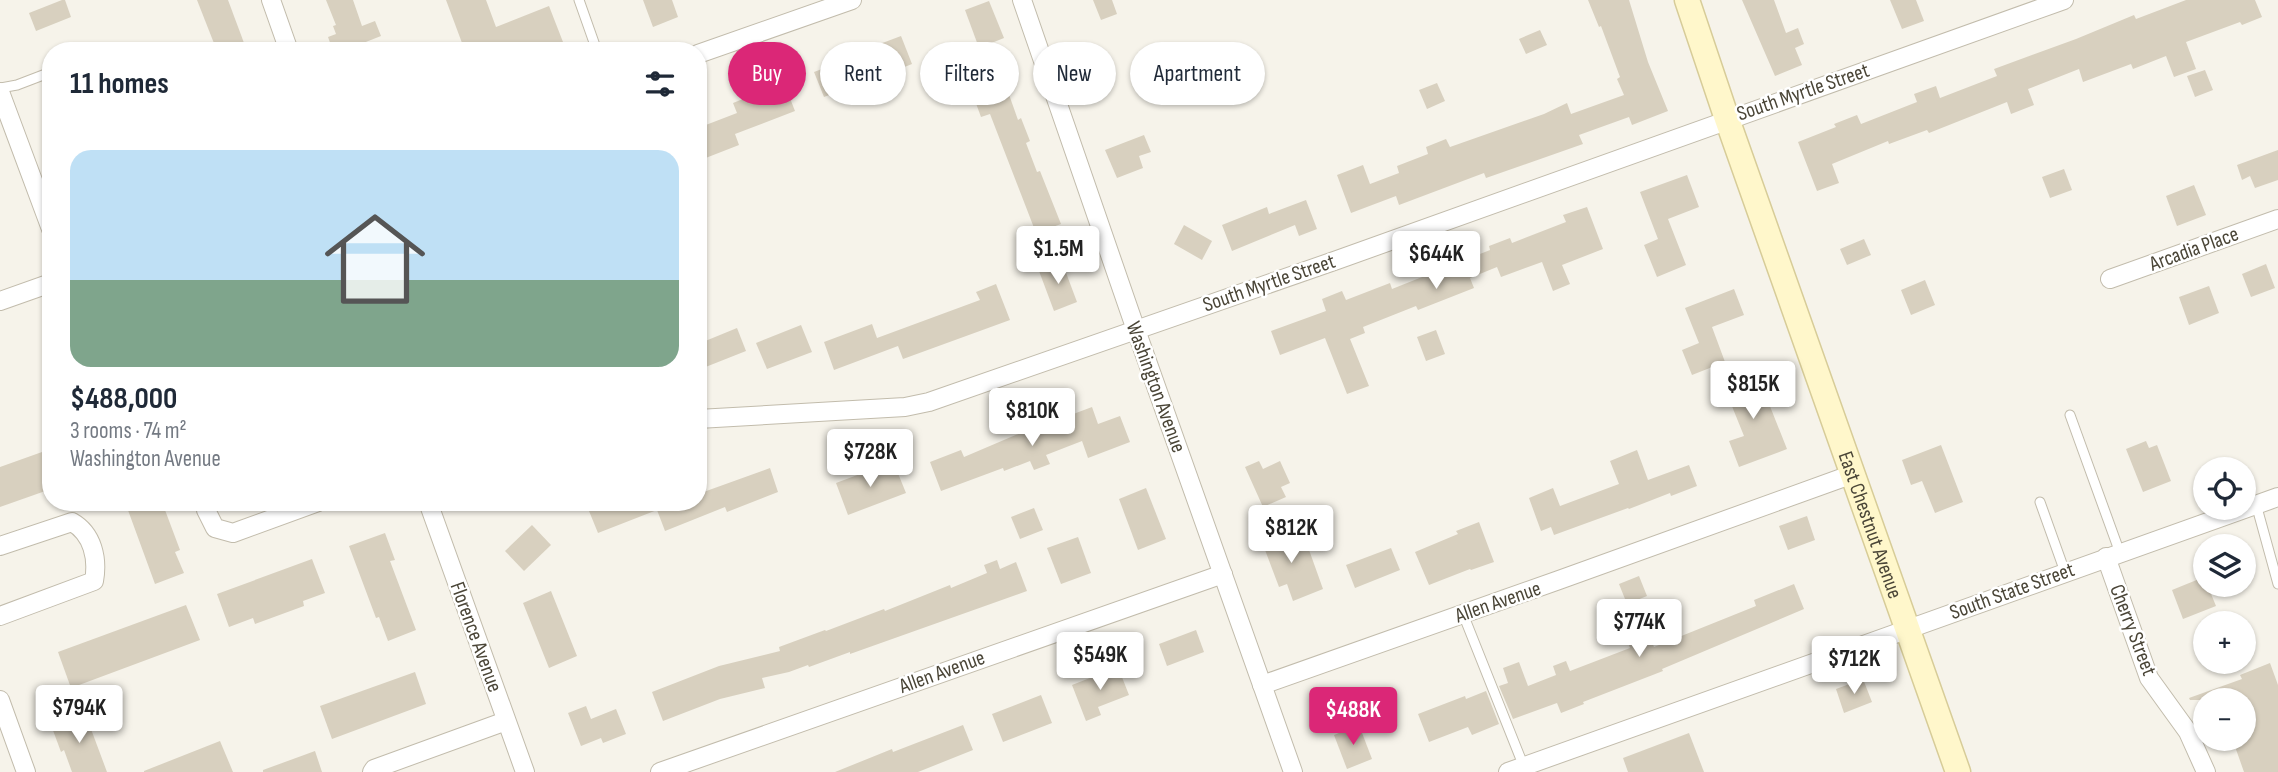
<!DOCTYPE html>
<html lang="en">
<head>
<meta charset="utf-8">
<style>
	body { margin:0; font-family:"Sofia Sans Condensed",sans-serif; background:#f2f2f3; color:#1f2937; height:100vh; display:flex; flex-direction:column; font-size:26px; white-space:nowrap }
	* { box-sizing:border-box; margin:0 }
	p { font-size:23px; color:#747a83 }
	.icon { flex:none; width:38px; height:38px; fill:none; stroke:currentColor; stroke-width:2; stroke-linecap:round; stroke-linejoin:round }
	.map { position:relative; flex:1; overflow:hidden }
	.panel { position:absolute; left:42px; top:42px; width:665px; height:469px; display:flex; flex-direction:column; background:#fff; border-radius:28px; box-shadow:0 2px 5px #0004 }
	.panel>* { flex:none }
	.banner { position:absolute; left:728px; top:42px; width:665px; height:63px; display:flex; gap:14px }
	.fabs { position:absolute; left:2193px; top:457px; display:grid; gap:14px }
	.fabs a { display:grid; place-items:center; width:63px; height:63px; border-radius:50%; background:#fff; box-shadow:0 2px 5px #0004; font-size:35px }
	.price { position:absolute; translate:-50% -60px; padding:0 16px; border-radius:7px; background:#fff; color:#222; font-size:23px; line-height:46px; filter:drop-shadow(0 2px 4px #0008) }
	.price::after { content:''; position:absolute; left:50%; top:42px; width:21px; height:16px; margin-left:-10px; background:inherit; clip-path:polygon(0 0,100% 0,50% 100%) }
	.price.on { background:#db2777; color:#fff }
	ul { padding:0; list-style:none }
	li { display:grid; align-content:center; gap:14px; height:371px; padding:0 28px }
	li+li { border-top:2px solid #e0e1e3 }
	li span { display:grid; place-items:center; height:217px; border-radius:21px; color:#555 }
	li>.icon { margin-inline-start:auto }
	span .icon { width:126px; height:126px; fill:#fffc; stroke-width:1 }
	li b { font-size:30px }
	h2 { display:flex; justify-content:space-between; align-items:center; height:84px; padding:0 28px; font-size:30px }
	.pill { padding:0 24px; border-radius:32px; background:#fff; box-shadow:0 2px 5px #0004; font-size:24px; line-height:63px }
	.pill.on { background:#db2777; color:#fff }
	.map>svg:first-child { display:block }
	.building { fill:#d8d0bf }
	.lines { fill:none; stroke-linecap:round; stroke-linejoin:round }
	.lane-casing { stroke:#c2bcac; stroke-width:11 }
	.street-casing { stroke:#c2bcac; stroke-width:20 }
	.secondary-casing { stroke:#d7cc98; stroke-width:27 }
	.lane { stroke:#fff; stroke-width:9 }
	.street { stroke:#fff; stroke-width:18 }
	.secondary { stroke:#fff7cb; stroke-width:24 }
	.labels { text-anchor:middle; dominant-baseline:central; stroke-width:5; stroke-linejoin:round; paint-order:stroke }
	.street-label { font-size:21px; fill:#4a4537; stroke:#fff }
</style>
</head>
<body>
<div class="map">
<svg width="2278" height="772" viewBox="0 0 2278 772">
	<rect width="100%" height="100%" fill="#f6f3ea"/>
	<g class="building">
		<polygon points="62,0 65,0 71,17 36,31 29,13"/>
		<polygon points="197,0 228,0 247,51 217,51"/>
		<polygon points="326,0 353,0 362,26 375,21 381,36 343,51 333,51 328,37 336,34 333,26 336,25"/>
		<polygon points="446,0 486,0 496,27 549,6 563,42 541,51 465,51"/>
		<polygon points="643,0 672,0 678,17 653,27"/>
		<polygon points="1093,0 1112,0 1117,14 1101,20"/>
		<polygon points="1588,0 1629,0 1648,62 1668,111 1632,125 1629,117 1579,135 1583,144 1486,178 1484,173 1399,205 1396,196 1351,213 1337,175 1363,165 1370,184 1399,173 1397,166 1428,154 1426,147 1446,139 1450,147 1544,114 1567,103 1571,114 1624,95 1617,79 1620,77 1601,26 1599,27"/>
		<polygon points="1742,0 1774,0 1786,33 1798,28 1804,44 1795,48 1802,65 1775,76"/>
		<polygon points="1890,0 1916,0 1924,21 1902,29"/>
		<polygon points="2186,0 2255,0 2262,17 2242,25 2240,22 2186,42 2196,69 2174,77 2166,56 2133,69 2131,64 2083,82 2079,69 2028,89 2034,105 2011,114 2007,102 1929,133 1927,130 1889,144 1888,141 1832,164 1839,183 1817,191 1798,142 1836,127 1834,124 1857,115 1861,124 1917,102 1914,94 1936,86 1940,98 1997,76 1994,69 2076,39 2134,15 2136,19"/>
		<polygon points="989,1 1004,38 979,48 965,10"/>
		<polygon points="1540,30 1547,45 1526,54 1519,39"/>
		<polygon points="901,36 912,64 887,74 877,45"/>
		<polygon points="840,62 850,87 824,97 814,72"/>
		<polygon points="2205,70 2213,90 2195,97 2187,76"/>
		<polygon points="784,83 795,111 735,134 739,145 698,161 698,128 737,113 733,103"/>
		<polygon points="1437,83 1445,101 1427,109 1419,90"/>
		<polygon points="1006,86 1018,120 1021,118 1030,141 1026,143 1037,172 1040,171 1061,224 1036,233 990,114 981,117 974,98"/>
		<polygon points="1144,135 1151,152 1139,156 1143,168 1117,178 1105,150"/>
		<polygon points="2278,150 2278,180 2255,188 2250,176 2242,180 2237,165"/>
		<polygon points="2064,169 2072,190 2050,198 2042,177"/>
		<polygon points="1687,175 1699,207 1668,219 1686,265 1657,277 1644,245 1658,239 1640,192"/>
		<polygon points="2194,185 2206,215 2177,226 2166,196"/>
		<polygon points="1306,200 1317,229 1299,236 1295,225 1232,251 1222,225 1267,207 1269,214"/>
		<polygon points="1587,207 1603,249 1562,265 1570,284 1553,291 1542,262 1501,277 1497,267 1470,278 1474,288 1418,310 1416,306 1363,327 1365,333 1350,339 1369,386 1347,394 1325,338 1280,355 1271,331 1326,311 1322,299 1342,291 1346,300 1390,283 1392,289 1490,250 1489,246 1510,238 1512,243 1566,222 1563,215"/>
		<polygon points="1184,225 1212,241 1202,260 1174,244"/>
		<polygon points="1864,239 1871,255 1847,265 1840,249"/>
		<polygon points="1062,262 1077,302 1054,311 1039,271"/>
		<polygon points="2266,264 2275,288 2251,297 2242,274"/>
		<polygon points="1925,280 1935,305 1911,315 1901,290"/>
		<polygon points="996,284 1010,320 903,359 898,346 834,370 824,342 872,324 877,338 980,300 976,292"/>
		<polygon points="2209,286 2219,313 2189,325 2179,297"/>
		<polygon points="1734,289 1744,315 1712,327 1725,362 1692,375 1682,350 1699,343 1685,308"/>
		<polygon points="801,325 812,352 767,369 756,343"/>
		<polygon points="737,328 746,351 698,370 698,344"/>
		<polygon points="1436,330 1445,354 1426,361 1417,337"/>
		<polygon points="1756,371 1787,449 1739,467 1729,441 1744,436 1723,384"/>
		<polygon points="1092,407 1098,424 1120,416 1130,442 1088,458 1082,441 1046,455 1050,464 1034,470 1030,461 1004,471 1003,468 941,491 930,462 961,450 964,457 1051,420 1052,422"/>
		<polygon points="2146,441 2149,448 2157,445 2171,481 2143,492 2126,449"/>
		<polygon points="1941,445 1963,502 1935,513 1922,481 1911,485 1902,460"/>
		<polygon points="1637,450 1648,480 1689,465 1697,486 1671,496 1670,493 1629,509 1628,508 1554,535 1551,527 1541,531 1529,498 1553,488 1560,506 1619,484 1610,461"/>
		<polygon points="42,452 44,457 51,455 51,489 0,507 0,467"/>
		<polygon points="1259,461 1263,469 1280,461 1290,483 1281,487 1286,497 1263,507 1245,467"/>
		<polygon points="895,466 906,493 848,515 836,483 876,468 878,473"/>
		<polygon points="770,468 778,492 727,512 725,507 665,531 657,510 598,533 589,511 611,502 698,502 698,494"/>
		<polygon points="1146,488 1166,539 1138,550 1119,499"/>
		<polygon points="125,502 162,502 180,550 175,552 184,573 155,584"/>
		<polygon points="1034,508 1043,530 1020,539 1011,517"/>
		<polygon points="1807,516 1815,540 1788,550 1779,526"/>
		<polygon points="1479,522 1494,562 1471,570 1470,569 1429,585 1415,552 1458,534 1456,531"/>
		<polygon points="532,525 551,545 524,571 505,551"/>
		<polygon points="1281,526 1291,554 1308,547 1323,589 1293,601 1287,584 1279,587 1259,534"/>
		<polygon points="385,533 395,560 390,561 416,630 388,641 379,617 376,618 349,546"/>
		<polygon points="1078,537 1091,573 1061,584 1047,548"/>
		<polygon points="1391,548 1400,570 1355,588 1346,565"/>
		<polygon points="312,559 325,593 303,601 304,606 255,624 253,618 229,627 217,594"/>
		<polygon points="997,560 1000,569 1016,562 1027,591 850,654 850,652 809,667 808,665 789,672 762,678 765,688 720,699 663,721 652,692 719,666 780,651 779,647 825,630 826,631 884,609 885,611 950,585 951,588 987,573 984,565"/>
		<polygon points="1639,576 1647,596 1627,604 1619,584"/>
		<polygon points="2204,577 2205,584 2207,584 2216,606 2183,619 2172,590"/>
		<polygon points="1794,584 1804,609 1662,669 1663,671 1583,702 1584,704 1561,713 1557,703 1513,719 1499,686 1508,683 1503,668 1519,662 1528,686 1556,675 1553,666 1566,661 1570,671 1630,648 1627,640 1648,632 1654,647 1756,606 1754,600"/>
		<polygon points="551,591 577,656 549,668 523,603"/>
		<polygon points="186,605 200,640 71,688 58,652"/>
		<polygon points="1196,630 1204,652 1167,666 1159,644"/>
		<polygon points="2270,663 2278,685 2278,772 2244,772 2232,738 2244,738 2244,700 2190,700 2189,698 2242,679 2240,675"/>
		<polygon points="1118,667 1129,695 1098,707 1101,715 1086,721 1072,685"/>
		<polygon points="415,672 426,704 332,739 320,706"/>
		<polygon points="1863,679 1872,702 1844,713 1836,689"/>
		<polygon points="1486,691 1499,724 1472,735 1468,727 1429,742 1418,714 1465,696 1466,699"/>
		<polygon points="1041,695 1052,723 1003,742 992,714"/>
		<polygon points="586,706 591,719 616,709 626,734 603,743 601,738 581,746 568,713"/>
		<polygon points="85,713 107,772 72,772 64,750 61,752 51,725"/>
		<polygon points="963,725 973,750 918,772 835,772 892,749 893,752"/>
		<polygon points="1359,725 1372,759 1347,769 1334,735"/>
		<polygon points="1689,733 1704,772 1628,772 1623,758"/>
		<polygon points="220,741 233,772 144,772 144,771"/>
		<polygon points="315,751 322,772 263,772 263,770"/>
	</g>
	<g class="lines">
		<g class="lane-casing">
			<g id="lane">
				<polyline points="579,0 597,51"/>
				<polyline points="105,51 110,49 121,51"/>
				<polyline points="0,88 17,85 51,72"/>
				<polyline points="2070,415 2120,553"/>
				<polyline points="2040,502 2065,572"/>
				<polyline points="2256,504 2278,584"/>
				<polyline points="1463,614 1524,767"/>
			</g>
		</g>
		<g class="street-casing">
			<g id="street">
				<polyline points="271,0 289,51"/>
				<polyline points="1022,0 1136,330 1293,772"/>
				<polyline points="698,54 852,0"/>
				<polyline points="0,92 51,229"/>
				<polyline points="2110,279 2278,219"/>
				<polyline points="0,301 51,283"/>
				<polyline points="698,419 905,407 929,402 1337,260 2064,0"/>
				<polyline points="205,502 206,510 215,528 233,533 318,502"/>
				<polyline points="428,502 525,772"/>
				<path d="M0,546L72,522C93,534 98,559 94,581L0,616"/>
				<polyline points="2106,557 2149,678 2188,732 2206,772"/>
				<polyline points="1262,685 1559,580 1853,474"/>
				<polyline points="0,700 26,772"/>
				<polyline points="372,772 374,769 506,721"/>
				<polyline points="660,772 1223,574"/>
				<polyline points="1508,772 2278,497"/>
			</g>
		</g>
		<g class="secondary-casing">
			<g id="secondary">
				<path id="s1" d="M1687,0L1727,119L1958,772"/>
			</g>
		</g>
		<use href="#lane" class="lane"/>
		<use href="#street" class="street"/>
		<use href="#secondary" class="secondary"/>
	</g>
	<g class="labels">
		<g class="street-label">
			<text transform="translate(1803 92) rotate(-19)">South Myrtle Street</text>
			<text transform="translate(2194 249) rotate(-20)">Arcadia Place</text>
			<text transform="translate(1269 283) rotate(-19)">South Myrtle Street</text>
			<text transform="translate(1156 387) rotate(70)">Washington Avenue</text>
			<text stroke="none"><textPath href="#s1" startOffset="556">East Chestnut Avenue</textPath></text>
			<text transform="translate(2012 591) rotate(-20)">South State Street</text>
			<text transform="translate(1498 602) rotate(-19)">Allen Avenue</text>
			<text transform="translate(2133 630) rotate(69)">Cherry Street</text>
			<text transform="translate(476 637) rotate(70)">Florence Avenue</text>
			<text transform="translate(942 672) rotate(-20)">Allen Avenue</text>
		</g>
	</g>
</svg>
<div class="fabs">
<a><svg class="icon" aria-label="locate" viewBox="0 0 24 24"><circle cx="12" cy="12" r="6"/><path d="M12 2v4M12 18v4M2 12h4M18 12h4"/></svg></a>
<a><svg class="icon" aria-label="layers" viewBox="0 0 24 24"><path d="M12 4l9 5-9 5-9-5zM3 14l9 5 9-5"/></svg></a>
<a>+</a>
<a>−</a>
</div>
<b class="price" style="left:1058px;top:286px">$1.5M</b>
<b class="price" style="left:1436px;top:291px">$644K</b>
<b class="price" style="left:1753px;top:421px">$815K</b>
<b class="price" style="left:1032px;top:448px">$810K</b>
<b class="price" style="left:870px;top:489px">$728K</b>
<b class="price" style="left:1291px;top:565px">$812K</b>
<b class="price" style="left:1639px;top:659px">$774K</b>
<b class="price" style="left:1100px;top:692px">$549K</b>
<b class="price" style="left:1854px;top:696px">$712K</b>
<b class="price" style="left:79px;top:745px">$794K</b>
<b class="price on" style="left:1353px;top:747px">$488K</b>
<div class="banner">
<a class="pill on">Buy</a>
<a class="pill">Rent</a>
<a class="pill">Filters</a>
<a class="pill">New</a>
<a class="pill">Apartment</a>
</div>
<section class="panel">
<h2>11 homes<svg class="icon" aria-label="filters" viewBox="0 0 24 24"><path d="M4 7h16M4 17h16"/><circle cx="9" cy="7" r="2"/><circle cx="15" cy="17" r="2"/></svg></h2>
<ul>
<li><span style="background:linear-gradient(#bfe0f5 60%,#7fa58c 0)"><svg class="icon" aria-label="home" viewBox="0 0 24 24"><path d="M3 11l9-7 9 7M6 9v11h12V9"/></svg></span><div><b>$488,000</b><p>3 rooms · 74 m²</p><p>Washington Avenue</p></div></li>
</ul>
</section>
</div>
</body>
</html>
